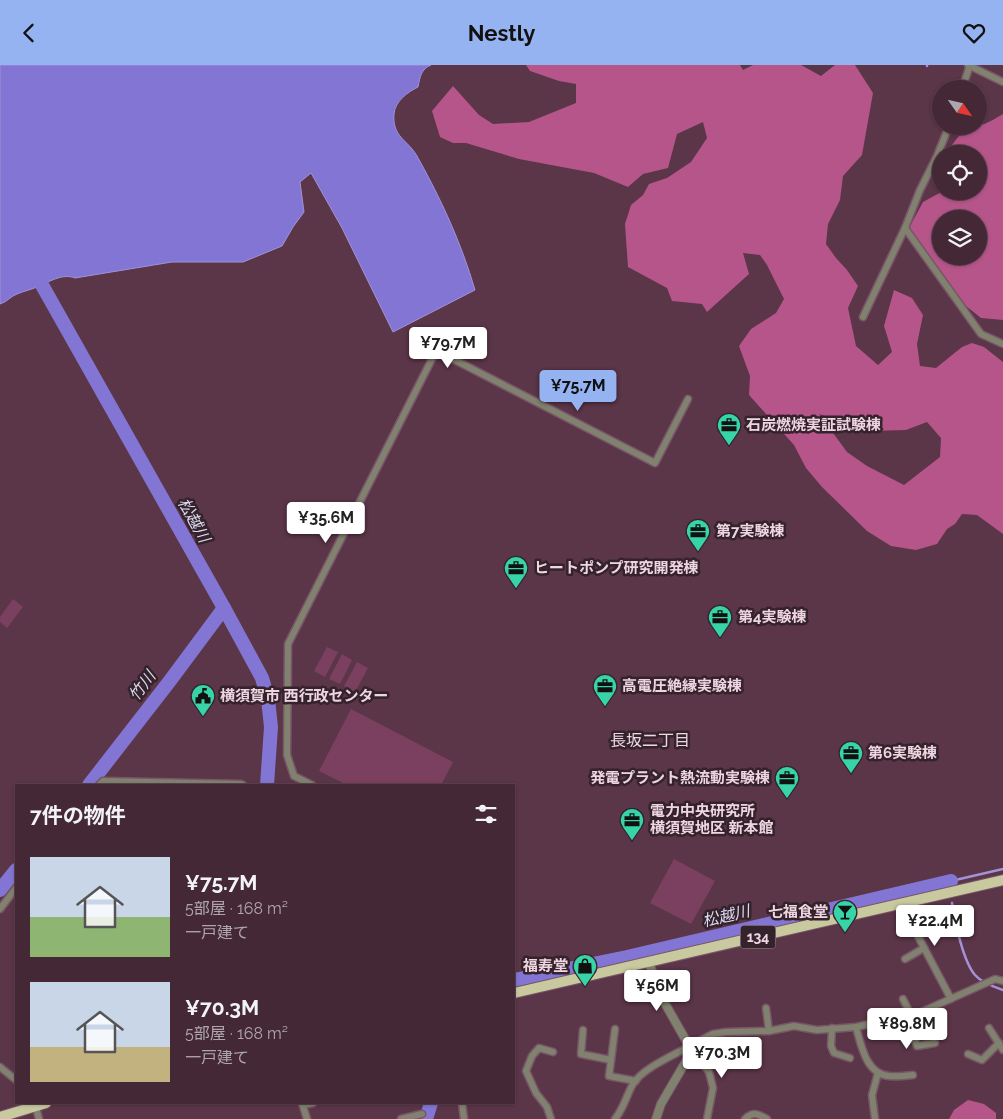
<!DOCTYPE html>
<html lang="ja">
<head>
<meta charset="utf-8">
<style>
	body { margin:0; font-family:Raleway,"Noto Sans JP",sans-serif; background:#4e3442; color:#f1f3f6; height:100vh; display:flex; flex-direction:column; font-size:19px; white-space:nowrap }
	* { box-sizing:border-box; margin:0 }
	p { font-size:16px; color:#afa6ad }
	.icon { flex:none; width:28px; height:28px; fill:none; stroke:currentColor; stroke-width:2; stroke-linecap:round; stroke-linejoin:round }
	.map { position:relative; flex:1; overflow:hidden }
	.side { position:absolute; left:15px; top:719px; width:500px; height:320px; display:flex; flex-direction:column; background:#442836; border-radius:0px; box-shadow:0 1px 4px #0004,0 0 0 1px #5c4451 }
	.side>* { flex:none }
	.needle { width:32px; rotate:124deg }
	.controls { position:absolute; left:932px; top:15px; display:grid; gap:10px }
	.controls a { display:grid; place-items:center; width:55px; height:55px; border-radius:50%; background:#442836; box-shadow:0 1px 4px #0004,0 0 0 1px #5c4451; font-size:25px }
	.price { position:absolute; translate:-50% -42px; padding:0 11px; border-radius:5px; background:#fff; color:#222; font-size:16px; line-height:32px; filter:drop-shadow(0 1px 2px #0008) }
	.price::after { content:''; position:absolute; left:50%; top:30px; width:15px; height:11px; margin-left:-8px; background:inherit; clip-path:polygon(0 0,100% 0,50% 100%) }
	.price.selected { background:#95b2f1; color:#111 }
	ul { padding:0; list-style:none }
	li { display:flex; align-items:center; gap:15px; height:125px; padding:0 15px }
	li span { display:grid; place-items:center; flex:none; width:140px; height:100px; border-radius:0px; color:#555 }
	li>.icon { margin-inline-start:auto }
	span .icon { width:60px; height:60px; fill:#fffc; stroke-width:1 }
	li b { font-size:21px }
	h2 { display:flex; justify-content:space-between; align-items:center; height:60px; padding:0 15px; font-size:21px }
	header { display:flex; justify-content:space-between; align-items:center; height:65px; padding:0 15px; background:#95b2f1; color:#111; font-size:22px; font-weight:700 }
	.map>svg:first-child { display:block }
	.green { fill:#7b405f }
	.forest { fill:#b6558a; fill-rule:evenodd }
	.water { fill:#8375d3; stroke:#a392d7 }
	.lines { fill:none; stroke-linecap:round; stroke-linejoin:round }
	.stream { stroke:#a392d7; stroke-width:2.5 }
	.river { stroke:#8375d3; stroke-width:14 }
	.minor-casing { stroke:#785567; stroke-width:9 }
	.tertiary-casing { stroke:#785567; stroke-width:10 }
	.trunk-casing { stroke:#785567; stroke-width:12 }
	.minor { stroke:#80816e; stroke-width:6 }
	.tertiary { stroke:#80816e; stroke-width:8 }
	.trunk { stroke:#c8c99e; stroke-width:10 }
	.labels { text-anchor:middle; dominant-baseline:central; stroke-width:5; stroke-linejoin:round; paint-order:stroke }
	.shield { fill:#35232c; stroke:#b6a0ab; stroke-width:1 }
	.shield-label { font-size:14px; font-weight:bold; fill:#eed5e1 }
	.poi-label { font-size:15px; font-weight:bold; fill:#eed5e1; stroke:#35232c; text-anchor:start }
	.water-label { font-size:16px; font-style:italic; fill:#dcdaf3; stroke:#35232c }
	.neighbourhood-label { font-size:16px; fill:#eed5e1; stroke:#35232c }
</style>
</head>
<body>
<header><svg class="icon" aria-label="back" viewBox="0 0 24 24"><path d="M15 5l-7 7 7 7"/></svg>Nestly<svg class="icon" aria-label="heart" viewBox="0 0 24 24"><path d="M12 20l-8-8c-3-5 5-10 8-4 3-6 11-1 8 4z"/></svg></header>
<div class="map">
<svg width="1003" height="1054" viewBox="0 0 1003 1054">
	<rect width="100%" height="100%" fill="#5b3548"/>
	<g class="green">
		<polygon points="13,534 23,542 7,563 0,557 0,552"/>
		<polygon points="327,582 338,587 325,612 314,606"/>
		<polygon points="342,589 352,595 340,619 329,614"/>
		<polygon points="357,597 368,603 355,627 344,621"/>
		<polygon points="351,644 453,697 441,720 347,720 319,706"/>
		<polygon points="674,794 715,816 691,859 650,838"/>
	</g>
	<g class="forest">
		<path d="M526,0H740L743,5L753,0H801L821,11L835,0H855L873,28L862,90L843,111L840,135L828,159L826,179L836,193L847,205L858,221L848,243L856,281L878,300L892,287L884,261L894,225L912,233L923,250L917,279L920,301L936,303L962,282L972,278L984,282L1003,297V469L977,450L962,449L955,459L947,464L937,479L916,485L891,481L867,466L822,422L806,403L794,380L749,330L750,311L739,281L751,264L776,248L784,234L767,200L760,190L743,188L749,209L707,247L702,239L672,236L667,223L628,202L625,159L631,140L643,130L649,119L667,113L691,97L707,73L703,57L677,69L668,103L643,109L628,122L594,108L519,94L466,78H453L440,72L432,46L453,21L479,50L493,59L529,57L576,38V19L559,16L530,6ZM819,349L870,366L906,365L927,357L941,373L940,392L904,420L867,401L847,387Z"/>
		<path d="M1003,49V255L981,253L966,241L909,163L923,137L943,126H979V89H948V85L965,63C980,62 990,57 1003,49ZM941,154H979V191H941Z"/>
		<polygon points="968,1035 984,1039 996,1048 996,1054 949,1054 954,1045"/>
	</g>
	<path class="water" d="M0,0H431C421,4 420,12 418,22C408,27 395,36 394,49C392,72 408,75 417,91C441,134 461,177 475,225L393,267L342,163L311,108L300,117L304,147L293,162L282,181L243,197H172L75,213C62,208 49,217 37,222C30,225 24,226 17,229C11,231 7,237 0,239Z"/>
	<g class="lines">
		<g class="stream">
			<polyline points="927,1 927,0"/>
			<polyline points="951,820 951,816 1003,804"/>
			<path d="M952,838C955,857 963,896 975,910C981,917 994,922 1003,925"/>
		</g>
		<g class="river">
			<polyline points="42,220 224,543 262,613 268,634 271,662 267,720"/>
			<polyline points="89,720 169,617 224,543"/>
			<polyline points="0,825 16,805"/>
			<polyline points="514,915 627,892 951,816"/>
			<polyline points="426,1054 431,1038"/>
		</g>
		<g class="minor-casing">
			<g id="minor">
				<polyline points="968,0 1003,17"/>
				<polyline points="962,24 970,0"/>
				<polyline points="905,163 981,269 1003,279"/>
				<polyline points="863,252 905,163 920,125 937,91 949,61"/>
				<polyline points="414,274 655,398 688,334"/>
				<polyline points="99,720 103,716 241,719 243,720"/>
				<polyline points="312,720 294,711 287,690 288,579 436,286"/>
				<polyline points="901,839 951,934"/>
				<polyline points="0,844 16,823"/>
				<polyline points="905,894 924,883"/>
				<polyline points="903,934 911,950"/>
				<polyline points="766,943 769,966"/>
				<polyline points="907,951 917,981 935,978"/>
				<path d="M856,962C861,980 866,1009 889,1011C897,1012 905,1011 913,1010"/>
				<polyline points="832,963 831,981 834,988 850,993"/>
				<polyline points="989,963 1003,985"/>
				<polyline points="615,964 609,1011 636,1016"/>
				<polyline points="583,965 581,989 611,995"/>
				<polyline points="968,989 982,995 999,978"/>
				<polyline points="0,1002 16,1015"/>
				<polyline points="302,1038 307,1054"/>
				<polyline points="462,1038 464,1054"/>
				<polyline points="35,1039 39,1054"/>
				<polyline points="303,1040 313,1038"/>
				<polyline points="401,1054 422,1049"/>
				<polyline points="551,1054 547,1042 536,1028 526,1006 532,991 539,983 553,987"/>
				<path d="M615,1054C625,1041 626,1031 633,1019C643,1003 674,990 690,981"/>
				<polyline points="707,1054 713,1023 709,1007 692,986 699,976 713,969 726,967 769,966 794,961 817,965 856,962 919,948 995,914 1003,916"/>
				<path d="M745,1054C753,1046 758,1049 767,1054"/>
				<polyline points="875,1054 872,1030 878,1008"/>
			</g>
		</g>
		<g class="tertiary-casing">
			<polyline id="tertiary" points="649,897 659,928 692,986 661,1039 656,1054"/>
		</g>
		<g class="trunk-casing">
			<g id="trunk">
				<polyline points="514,928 1003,815"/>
				<polyline points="0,1052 46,1038"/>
			</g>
		</g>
		<use href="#minor" class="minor"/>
		<use href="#tertiary" class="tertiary"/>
		<use href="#trunk" class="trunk"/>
	</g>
	<defs>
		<g id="office-pin" transform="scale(1.25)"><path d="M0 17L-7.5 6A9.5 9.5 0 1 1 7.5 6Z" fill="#36d4a7" stroke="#35232c"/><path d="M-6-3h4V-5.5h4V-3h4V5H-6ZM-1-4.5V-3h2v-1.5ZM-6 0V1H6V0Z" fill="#111"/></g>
		<g id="civic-pin" transform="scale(1.25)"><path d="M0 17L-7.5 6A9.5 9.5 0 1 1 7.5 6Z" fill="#36d4a7" stroke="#35232c"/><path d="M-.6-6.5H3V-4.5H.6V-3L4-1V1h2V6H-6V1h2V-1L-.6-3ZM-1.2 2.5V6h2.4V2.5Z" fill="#111"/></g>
		<g id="bar-pin" transform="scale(1.25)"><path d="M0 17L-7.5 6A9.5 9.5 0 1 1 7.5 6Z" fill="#36d4a7" stroke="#35232c"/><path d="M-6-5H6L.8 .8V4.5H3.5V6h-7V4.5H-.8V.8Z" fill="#111"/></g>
		<g id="shop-pin" transform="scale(1.25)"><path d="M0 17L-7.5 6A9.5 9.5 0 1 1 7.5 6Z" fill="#36d4a7" stroke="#35232c"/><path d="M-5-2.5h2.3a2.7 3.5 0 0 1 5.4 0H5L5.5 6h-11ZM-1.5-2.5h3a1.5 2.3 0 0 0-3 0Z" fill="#111"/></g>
	</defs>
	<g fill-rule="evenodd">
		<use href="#office-pin" x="729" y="360"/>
		<use href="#office-pin" x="698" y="466"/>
		<use href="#office-pin" x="516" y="503"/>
		<use href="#office-pin" x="720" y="552"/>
		<use href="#office-pin" x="605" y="621"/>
		<use href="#civic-pin" x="203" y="631"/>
		<use href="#office-pin" x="851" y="688"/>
		<use href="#office-pin" x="787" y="713"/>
		<use href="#office-pin" x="632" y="755"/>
		<use href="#bar-pin" x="845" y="847"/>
		<use href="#shop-pin" x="585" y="901"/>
	</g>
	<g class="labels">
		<rect class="shield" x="740.5" y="860.5" width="35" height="23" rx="4"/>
		<g class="shield-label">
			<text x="758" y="872">134</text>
		</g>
		<g class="poi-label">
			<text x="746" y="360">石炭燃焼実証試験棟</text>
			<text x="716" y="466">第7実験棟</text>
			<text x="534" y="503">ヒートポンプ研究開発棟</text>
			<text x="738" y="552">第4実験棟</text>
			<text x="622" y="621">高電圧絶縁実験棟</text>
			<text x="220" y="631">横須賀市 西行政センター</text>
			<text x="868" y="688">第6実験棟</text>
			<text x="770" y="713" text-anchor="end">発電プラント熱流動実験棟</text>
			<text x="650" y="746">電力中央研究所<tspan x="650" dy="17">横須賀地区 新本館</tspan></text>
			<text x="828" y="847" text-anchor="end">七福食堂</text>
			<text x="568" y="901" text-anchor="end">福寿堂</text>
		</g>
		<g class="water-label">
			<text transform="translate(194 455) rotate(61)">松越川</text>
			<text transform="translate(142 621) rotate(-53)">竹川</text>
			<text transform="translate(726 851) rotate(-13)">松越川</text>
		</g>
		<g class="neighbourhood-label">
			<text x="650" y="675">長坂二丁目</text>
		</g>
	</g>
</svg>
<div class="controls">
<a><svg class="needle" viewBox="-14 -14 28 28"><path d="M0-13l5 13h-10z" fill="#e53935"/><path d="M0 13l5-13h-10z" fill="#afa6ad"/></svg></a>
<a><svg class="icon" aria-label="locate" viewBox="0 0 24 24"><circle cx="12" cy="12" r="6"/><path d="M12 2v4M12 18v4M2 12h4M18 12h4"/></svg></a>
<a><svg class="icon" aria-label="layers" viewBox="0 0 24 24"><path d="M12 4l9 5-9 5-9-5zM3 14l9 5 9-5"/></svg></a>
</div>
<b class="price" style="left:448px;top:304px">¥79.7M</b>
<b class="price selected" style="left:578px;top:347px">¥75.7M</b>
<b class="price" style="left:326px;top:479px">¥35.6M</b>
<b class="price" style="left:935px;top:882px">¥22.4M</b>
<b class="price" style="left:657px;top:947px">¥56M</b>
<b class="price" style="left:907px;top:985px">¥89.8M</b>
<b class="price" style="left:722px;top:1014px">¥70.3M</b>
<section class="side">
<h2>7件の物件<svg class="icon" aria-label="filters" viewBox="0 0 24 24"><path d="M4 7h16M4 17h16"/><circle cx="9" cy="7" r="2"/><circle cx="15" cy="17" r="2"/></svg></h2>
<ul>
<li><span style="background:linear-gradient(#c9d6e8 60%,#8fb573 0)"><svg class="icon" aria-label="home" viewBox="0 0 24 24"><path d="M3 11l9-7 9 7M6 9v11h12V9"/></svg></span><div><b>¥75.7M</b><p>5部屋 · 168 m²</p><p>一戸建て</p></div></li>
<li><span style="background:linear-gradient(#c9d6e8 65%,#c2b280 0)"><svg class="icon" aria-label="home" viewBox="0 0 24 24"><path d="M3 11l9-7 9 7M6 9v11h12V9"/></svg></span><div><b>¥70.3M</b><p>5部屋 · 168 m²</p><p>一戸建て</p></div></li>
</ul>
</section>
</div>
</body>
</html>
